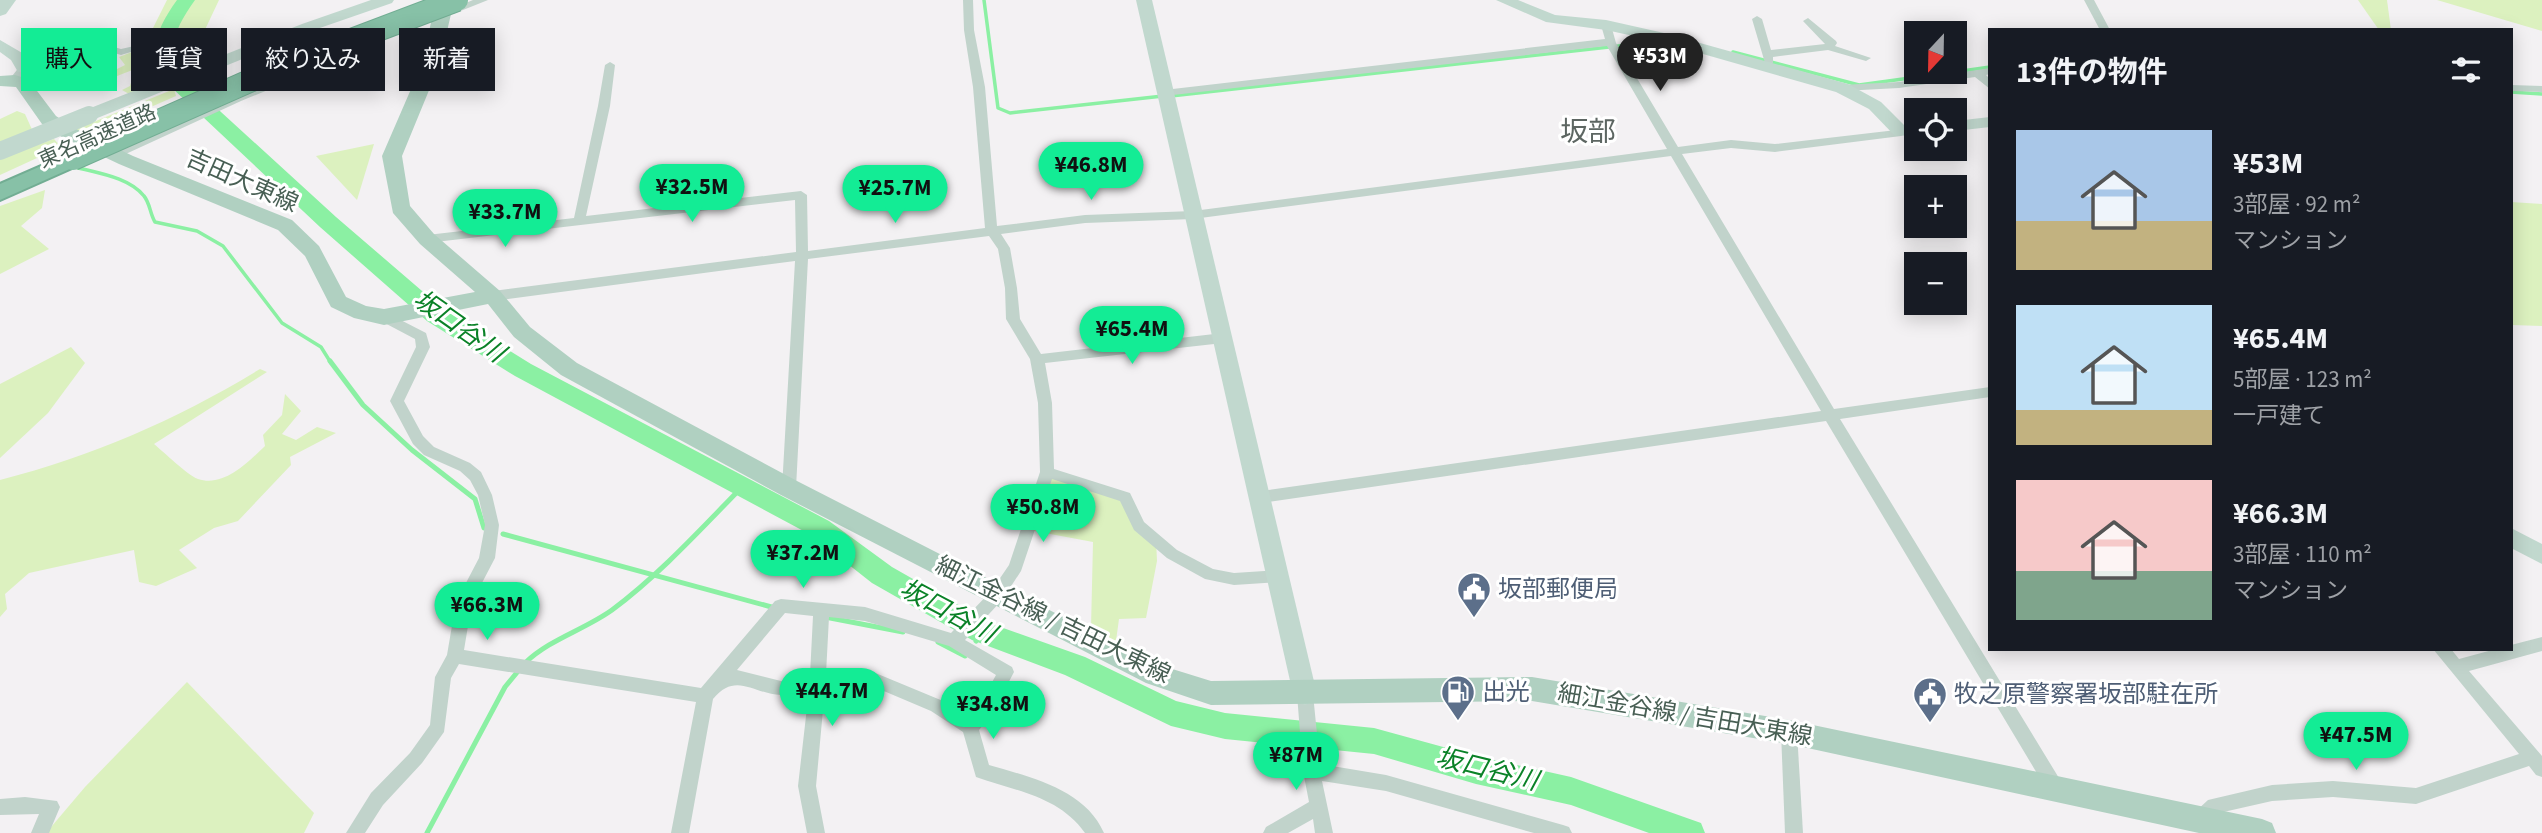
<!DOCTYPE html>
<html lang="ja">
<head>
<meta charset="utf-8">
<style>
	body { margin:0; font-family:"Source Sans 3","Noto Sans JP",sans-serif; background:#242831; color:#f1f3f6; height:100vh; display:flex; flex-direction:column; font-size:26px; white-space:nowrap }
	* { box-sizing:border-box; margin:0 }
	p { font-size:23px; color:#9ea1a6 }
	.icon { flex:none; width:38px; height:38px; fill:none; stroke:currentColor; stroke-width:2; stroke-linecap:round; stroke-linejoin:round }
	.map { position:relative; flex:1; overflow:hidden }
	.sheet { position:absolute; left:1988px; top:28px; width:525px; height:623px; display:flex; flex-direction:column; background:#171b24; border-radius:0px; box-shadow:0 4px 18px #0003 }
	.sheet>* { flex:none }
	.guide { position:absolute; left:21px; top:28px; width:665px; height:63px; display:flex; gap:14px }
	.needle { width:46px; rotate:202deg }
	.tools { position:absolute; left:1904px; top:21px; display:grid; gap:14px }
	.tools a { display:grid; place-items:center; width:63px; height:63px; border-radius:0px; background:#171b24; box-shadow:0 4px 18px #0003; font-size:35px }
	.price { position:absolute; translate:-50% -60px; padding:0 16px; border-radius:24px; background:#13ec95; color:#111; font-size:23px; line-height:46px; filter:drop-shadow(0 2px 4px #0008) }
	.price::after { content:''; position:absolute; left:50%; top:42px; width:21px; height:16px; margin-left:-10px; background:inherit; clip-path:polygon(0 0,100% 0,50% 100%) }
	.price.on { background:#222; color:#fff }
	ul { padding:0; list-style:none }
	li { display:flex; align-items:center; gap:21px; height:175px; padding:0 28px }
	li span { display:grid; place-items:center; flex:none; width:196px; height:140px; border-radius:0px; color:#555 }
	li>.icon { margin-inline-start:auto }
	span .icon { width:84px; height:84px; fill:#fffc; stroke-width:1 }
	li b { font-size:30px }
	h2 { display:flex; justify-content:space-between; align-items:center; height:84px; padding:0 28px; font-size:30px }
	.pill { padding:0 24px; border-radius:0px; background:#171b24; box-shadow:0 4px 18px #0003; font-size:24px; line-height:63px }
	.pill.on { background:#13ec95; color:#111 }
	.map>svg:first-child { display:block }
	.green { fill:#dcf1bf }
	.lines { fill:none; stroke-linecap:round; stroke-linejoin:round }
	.stream-far1 { stroke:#8bf0a3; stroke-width:3.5 }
	.stream { stroke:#8bf0a3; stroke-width:5 }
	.river { fill:#8bf0a3; fill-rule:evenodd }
	.highway-casing { stroke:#72ad93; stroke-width:4 }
	.street { fill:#c1d3cb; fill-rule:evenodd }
	.secondary { fill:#c1d8ce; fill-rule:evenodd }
	.primary { fill:#b0d0c1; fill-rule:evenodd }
	.highway { fill:#87c1a7; fill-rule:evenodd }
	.highway-bridge-casing { stroke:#72ad93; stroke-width:24; stroke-linecap:butt }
	.secondary-bridge { stroke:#c1d8ce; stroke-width:18 }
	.highway-bridge { stroke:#87c1a7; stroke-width:22 }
	.labels { text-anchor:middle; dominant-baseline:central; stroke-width:6; stroke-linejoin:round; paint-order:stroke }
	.far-street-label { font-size:21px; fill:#485f54; stroke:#fff }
	.street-label { font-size:24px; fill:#485f54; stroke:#fff }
	.service-label { font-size:24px; fill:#4e5e75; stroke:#fff; text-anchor:start }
	.water-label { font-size:26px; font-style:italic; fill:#0a8227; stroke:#fff }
	.quarter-label { font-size:28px; fill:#5d6662; stroke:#fff }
</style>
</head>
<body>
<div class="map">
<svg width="2542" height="833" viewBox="0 0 2542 833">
	<rect width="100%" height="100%" fill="#f3f1f3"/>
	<g class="green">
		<polygon points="167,0 219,0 194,53 195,34 188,56 157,65 169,75 162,82 131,95 122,90 130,86 135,69 112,78 105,75 125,65 119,57 137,50 153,35 152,30"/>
		<polygon points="2358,0 2387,0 2391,30 2379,30"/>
		<polygon points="2437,0 2542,0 2542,31"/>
		<polygon points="174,89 176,96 80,138 74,130"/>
		<polygon points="17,111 25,114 34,134 0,148 0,119"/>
		<polygon points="54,139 61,147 0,175 0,158"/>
		<polygon points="374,144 357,200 316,156"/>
		<polygon points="45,190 42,208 21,226 49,249 0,274 0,206"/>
		<polygon points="2511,202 2542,204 2542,326 2511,325"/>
		<polygon points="71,347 85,363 48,413 0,458 0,384"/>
		<path d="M260,369L267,372L154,444C165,453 186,474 198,479C224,488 249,461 265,446L263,435L282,415L285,394L301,411L282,434L296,440L317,427L336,433L290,457L291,465L238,521L214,528L179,550L197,568L156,586L139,582L134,550L29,573L5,594L7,609L0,617V480C95,455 176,420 260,369Z"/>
		<polygon points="1049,476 1125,497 1156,539 1157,561 1146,618 1119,619 1116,641 1091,628 1093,542 1029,530"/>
		<polygon points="187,682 314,813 304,833 46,833 85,787"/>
	</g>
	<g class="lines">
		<g class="stream-far1">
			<polyline points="984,0 998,108 1010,113 1163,96"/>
			<polyline points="1733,52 1859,85 1954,72"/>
			<polyline points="1955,72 1990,67"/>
			<polyline points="2511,92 2542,94"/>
			<polyline points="1171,96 1663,41"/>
			<path d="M75,167C97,173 129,177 144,196C150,203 150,214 155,222L197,231L223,246L282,323L321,347L331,363"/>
		</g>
		<g class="stream">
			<polyline points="330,361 363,405 412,450 475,499 484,528"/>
			<polyline points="503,534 775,608"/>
			<polyline points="825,617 903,632"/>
			<polyline points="976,641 982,632"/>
			<polyline points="938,642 965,656"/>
			<path d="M525,663C550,639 584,630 612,610C659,575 700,530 741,488"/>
			<polyline points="427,833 505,687 519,670"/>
		</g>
		<path class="river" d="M177,0H195C173,31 168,45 186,80L336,217L443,309L531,364L829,521L892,567L992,624L1085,657L1176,701L1225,713L1374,728L1476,756L1571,777L1701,823L1705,833H1649L1571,805L1476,784L1374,754L1225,739L1171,726L1065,675L972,640L872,583L811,535L515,376L427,321L320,227L171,87C148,52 154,32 177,0Z"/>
		<g class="highway-casing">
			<polygon id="highway" points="73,152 81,154 84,159 81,164 0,200 0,184"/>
		</g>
		<g class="street">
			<polygon points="473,0 488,0 453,14 445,14 444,12"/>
			<path d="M963,0H973L974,30L985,87L997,226L1085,215L1193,211L1667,149L1607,46L1164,96L1158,93L1164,90L1605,39L1601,25L1606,22L1611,25L1616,43L1678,147L1731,140L1775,144L1905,129L1907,132L1901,136L1775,152L1731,148L1682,154L1834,409L1990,387V397L1840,419L2062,783L2065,789L2062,795L2056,797L2050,795L1826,421L1262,503L1257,501L1255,497L1257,493L1262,491L1821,411L1671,156L1193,219L1085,223L1001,234L1010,248L1017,288L1020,319L1041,354L1223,333L1230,338L1223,343L1045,363L1052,403L1054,469L1130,493L1144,522L1177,550L1213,569L1234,573L1280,570L1285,571L1288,576L1285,581L1280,582L1234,585L1205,579L1167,558L1134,530L1120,501L1052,479L1021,571L1002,600L965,640L1012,667L1014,672L991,716L979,730L989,765C1030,777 1085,789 1104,833H1085C1059,796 1015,791 976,777L963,732L931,711L872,686L825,688L816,786L825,833H807L798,786L809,690C800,692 789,696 781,695C753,694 736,671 713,699L689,833H671L696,702L459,664L451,678L444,732L422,763L383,805L365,833H346L371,793L410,753L430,725L435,677L447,655L456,602L479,558L485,525L478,495L470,480L460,471L424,455L413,444L390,401L416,347L415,339L379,320L377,317L379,314H389L426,333L430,347L404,401L423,436L434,447L470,463L481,472L492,495L499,525L495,558L472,602L464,650L701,688L775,601L781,599L865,607L951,633L992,590L1009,565L1040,472L1038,403L1030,359L1006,319L1005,288L998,249L989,236L808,259L796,488L794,492H784L782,488L795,261L493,301L487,296L493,291L796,252L795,200L427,243L421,239L427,235L574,218L598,106L605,65L610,62L615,65L610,106L586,216L801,191L807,195L808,251L985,228L973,87L964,30ZM785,613L813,616L810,675L781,681L737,670ZM829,617L865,621L949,646L996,675L979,706L968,718L943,701L873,672L826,674Z"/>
			<polygon points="2084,0 2094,0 2110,30 2100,30"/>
			<polygon points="1757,16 1762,19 1771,50 1825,44 1803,21 1808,18 1836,41 1837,43 1835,46 1871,58 1866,61 1828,50 1773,57 1773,63 1765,63 1752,19"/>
			<polygon points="104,44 121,49 139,45 144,48 121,55 104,50 97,51 65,65 28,71 19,82 11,82 9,80 20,66 59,60 91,46"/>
			<polygon points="356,47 360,48 360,52 241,101 117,158 113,159 107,155 233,97"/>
			<polygon points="1990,68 1990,74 1986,75 1990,79 1990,89 1975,77 1899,88 1842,91 1836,88 1842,85 1899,82"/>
			<polygon points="2511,85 2542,86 2542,92 2511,91"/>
			<polygon points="2542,637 2542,651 2469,671 2542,756 2542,777 2536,775 2529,766 2416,804 2333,797 2272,801 2219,813 2206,825 2200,827 2194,825 2191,819 2194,813 2208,800 2272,785 2333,781 2416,788 2519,754 2433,649 2451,649 2459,659 2496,649 2511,649 2511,645"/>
			<polygon points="1305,687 1311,689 1313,694 1320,764 1386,775 1563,825 1569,827 1572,833 1534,833 1386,791 1322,781 1333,833 1315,833 1313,819 1288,833 1263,833 1266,827 1309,802 1303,771 1297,694 1299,689"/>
			<polygon points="1789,724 1795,727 1797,732 1803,833 1785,833 1781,732 1783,727"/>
			<polygon points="25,797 57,801 60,807 49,833 31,833 39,814 0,815 0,799"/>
		</g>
		<g class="secondary">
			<polygon points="0,0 16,0 6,14 0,16"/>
			<polygon points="371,0 394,0 392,3 314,30 95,119 89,120 80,115 83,111 302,24"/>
			<polygon points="1136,0 1152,0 1317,694 1314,702 1305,705 1296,702 1293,694"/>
			<polygon points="1496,0 1518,0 1555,15 1606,20 1664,33 1848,84 1881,102 1905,126 1916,125 1916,135 1895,136 1869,109 1836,92 1661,42 1606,30 1546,22"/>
			<polygon points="0,40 24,54 32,68 30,72 18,72 11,60 0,52"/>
			<polygon points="1990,117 1990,127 1955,131 1955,121"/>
			<polygon points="2511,528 2542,544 2542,564 2511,548"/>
		</g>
		<polygon class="primary" points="433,0 449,0 451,14 439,66 402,156 410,206 434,234 500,291 530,327 577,363 797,481 1153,663 1211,681 1532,677 1789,720 2262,819 2272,823 2276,833 2199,833 1789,744 1532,701 1211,705 1146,683 781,495 561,375 514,337 488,304 384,325 354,318 331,307 305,256 278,230 119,164 60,136 42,124 16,87 0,86 0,76 15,75 28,79 56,116 74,128 133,156 292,220 319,246 346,297 366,306 384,309 475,292 420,244 393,213 382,156 421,66 433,14"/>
		<use href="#highway" class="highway"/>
		<g class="highway-bridge-casing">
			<polyline id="highway-bridge" points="73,159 288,64 457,0"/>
		</g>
		<polyline class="secondary-bridge" points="0,151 89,115"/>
		<use href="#highway-bridge" class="highway-bridge"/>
	</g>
	<defs>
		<g id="civic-pin" transform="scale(1.75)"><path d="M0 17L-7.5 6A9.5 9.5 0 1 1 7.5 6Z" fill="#5c6f8a" stroke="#fff"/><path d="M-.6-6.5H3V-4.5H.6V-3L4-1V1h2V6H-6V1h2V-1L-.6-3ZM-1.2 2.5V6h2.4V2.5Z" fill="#fff"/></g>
		<g id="fuel-pin" transform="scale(1.75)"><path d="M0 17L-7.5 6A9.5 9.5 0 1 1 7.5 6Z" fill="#5c6f8a" stroke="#fff"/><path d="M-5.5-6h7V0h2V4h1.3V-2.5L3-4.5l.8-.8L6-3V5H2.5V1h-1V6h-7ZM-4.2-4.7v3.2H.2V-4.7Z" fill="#fff"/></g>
	</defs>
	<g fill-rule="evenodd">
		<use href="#civic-pin" x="1474" y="589"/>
		<use href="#fuel-pin" x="1458" y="692"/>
		<use href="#civic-pin" x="1930" y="694"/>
	</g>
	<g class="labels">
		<g class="far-street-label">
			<text transform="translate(97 136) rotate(-24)">東名高速道路</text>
		</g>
		<g class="street-label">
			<text transform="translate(242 181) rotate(24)">吉田大東線</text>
			<text transform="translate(1053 620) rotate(26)">細江金谷線 / 吉田大東線</text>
			<text transform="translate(1685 715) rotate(10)">細江金谷線 / 吉田大東線</text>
		</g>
		<g class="service-label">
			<text x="1498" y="589">坂部郵便局</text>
			<text x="1482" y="692">出光</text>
			<text x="1954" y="694">牧之原警察署坂部駐在所</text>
		</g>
		<g class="water-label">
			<text transform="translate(459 326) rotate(35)">坂口谷川</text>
			<text transform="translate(948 611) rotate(28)">坂口谷川</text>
			<text transform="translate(1487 769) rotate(14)">坂口谷川</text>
		</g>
		<g class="quarter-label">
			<text x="1588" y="132">坂部</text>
		</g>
	</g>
</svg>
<div class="tools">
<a><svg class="needle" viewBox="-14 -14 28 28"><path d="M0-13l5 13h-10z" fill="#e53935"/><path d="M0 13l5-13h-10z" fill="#9ea1a6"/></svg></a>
<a><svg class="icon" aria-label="locate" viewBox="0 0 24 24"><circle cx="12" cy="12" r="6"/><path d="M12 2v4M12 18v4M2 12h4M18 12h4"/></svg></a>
<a>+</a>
<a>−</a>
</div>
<b class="price on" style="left:1660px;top:93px">¥53M</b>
<b class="price" style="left:1091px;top:202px">¥46.8M</b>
<b class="price" style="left:692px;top:224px">¥32.5M</b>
<b class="price" style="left:895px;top:225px">¥25.7M</b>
<b class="price" style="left:505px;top:249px">¥33.7M</b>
<b class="price" style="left:1132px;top:366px">¥65.4M</b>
<b class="price" style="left:1043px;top:544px">¥50.8M</b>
<b class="price" style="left:803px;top:590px">¥37.2M</b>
<b class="price" style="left:487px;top:642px">¥66.3M</b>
<b class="price" style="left:832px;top:728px">¥44.7M</b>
<b class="price" style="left:993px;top:741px">¥34.8M</b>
<b class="price" style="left:2356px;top:772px">¥47.5M</b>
<b class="price" style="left:1296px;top:792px">¥87M</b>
<div class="guide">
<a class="pill on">購入</a>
<a class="pill">賃貸</a>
<a class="pill">絞り込み</a>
<a class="pill">新着</a>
</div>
<section class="sheet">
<h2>13件の物件<svg class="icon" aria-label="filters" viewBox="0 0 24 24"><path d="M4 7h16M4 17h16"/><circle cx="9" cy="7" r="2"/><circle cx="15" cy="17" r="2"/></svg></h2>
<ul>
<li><span style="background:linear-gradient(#a9c7e8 65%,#c2b280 0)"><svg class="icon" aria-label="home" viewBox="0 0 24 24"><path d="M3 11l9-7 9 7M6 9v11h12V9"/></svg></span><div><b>¥53M</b><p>3部屋 · 92 m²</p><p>マンション</p></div></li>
<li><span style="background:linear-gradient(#bfe0f5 75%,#c2b280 0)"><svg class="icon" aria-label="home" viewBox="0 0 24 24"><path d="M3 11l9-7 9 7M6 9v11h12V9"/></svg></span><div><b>¥65.4M</b><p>5部屋 · 123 m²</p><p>一戸建て</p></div></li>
<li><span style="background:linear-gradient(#f6c9c9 65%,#7fa58c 0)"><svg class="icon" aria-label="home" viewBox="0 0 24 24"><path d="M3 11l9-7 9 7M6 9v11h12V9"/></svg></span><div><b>¥66.3M</b><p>3部屋 · 110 m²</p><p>マンション</p></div></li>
</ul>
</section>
</div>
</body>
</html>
